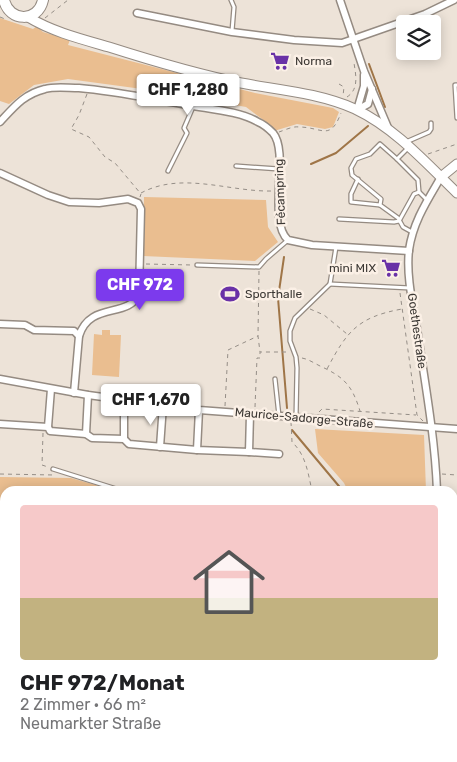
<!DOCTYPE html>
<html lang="de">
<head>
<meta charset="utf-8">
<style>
	body { margin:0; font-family:Rubik,sans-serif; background:#f6f6f6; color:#202124; height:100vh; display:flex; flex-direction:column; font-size:19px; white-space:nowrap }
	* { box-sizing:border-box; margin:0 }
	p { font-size:16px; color:#757577 }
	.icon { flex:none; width:28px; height:28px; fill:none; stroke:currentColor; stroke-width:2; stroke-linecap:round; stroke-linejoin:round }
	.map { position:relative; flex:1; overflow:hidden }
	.side { position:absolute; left:0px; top:486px; width:458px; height:276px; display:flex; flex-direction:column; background:#fff; border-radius:15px 15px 0 0; box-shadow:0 2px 12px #0003 }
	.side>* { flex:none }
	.controls { position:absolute; left:396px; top:15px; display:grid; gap:10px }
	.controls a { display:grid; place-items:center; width:45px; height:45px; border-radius:5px; background:#fff; box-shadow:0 2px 12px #0003; font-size:25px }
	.price { position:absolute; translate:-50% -42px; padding:0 11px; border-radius:5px; background:#fff; color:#222; font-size:16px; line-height:32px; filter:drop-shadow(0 1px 2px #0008) }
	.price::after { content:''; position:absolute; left:50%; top:30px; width:15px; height:11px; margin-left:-8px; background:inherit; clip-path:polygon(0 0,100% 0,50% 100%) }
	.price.active { background:#7c3aed; color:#fff }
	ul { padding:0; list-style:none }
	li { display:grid; align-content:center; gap:10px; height:265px; padding:0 20px }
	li+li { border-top:1px solid #e0e0e0 }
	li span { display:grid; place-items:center; height:155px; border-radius:5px; color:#555 }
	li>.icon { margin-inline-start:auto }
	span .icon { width:90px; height:90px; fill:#fffc; stroke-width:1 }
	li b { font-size:21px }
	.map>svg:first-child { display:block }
	.green { fill:#eabe90 }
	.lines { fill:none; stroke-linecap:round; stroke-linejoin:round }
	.stream { stroke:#9f7547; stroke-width:2 }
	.lane-casing { stroke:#958b82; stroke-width:5.5 }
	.street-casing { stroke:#958b82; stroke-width:9 }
	.secondary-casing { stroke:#958b82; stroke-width:11 }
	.primary-casing { stroke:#958b82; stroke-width:12 }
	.path { stroke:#958e87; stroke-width:1; stroke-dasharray:4 4; stroke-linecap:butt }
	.lane { stroke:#fff; stroke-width:3 }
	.street { stroke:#fff; stroke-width:6 }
	.secondary { stroke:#fff; stroke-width:9 }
	.primary { stroke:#fff; stroke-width:10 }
	.labels { text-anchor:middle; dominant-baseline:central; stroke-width:5; stroke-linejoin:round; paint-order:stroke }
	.poi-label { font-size:12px; fill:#3b3733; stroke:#fbf0e6; text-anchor:start }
	.street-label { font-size:12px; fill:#3b3733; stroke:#fbf0e6 }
</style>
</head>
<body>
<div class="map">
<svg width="457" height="762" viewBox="0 0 457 762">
	<rect width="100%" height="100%" fill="#ede3d8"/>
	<g class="green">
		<polygon points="0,18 33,29 37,26 43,32 70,40 68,45 255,93 333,108 339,112 333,127 325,129 297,124 274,131 266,122 246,107 157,91 68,79 34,85 9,104 0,101"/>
		<polygon points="144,197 266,200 268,227 278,242 255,261 143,256"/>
		<polygon points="102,330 110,330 110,335 121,335 119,377 92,375 94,334 102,335"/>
		<polygon points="315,429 424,435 426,491 348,491 344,483 318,453"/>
		<polygon points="0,477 71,478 117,491 5,491 5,758 27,758 8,762 0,762"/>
	</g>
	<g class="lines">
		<g class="stream">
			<polyline points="369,64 385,107"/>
			<polyline points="311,164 336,153 368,126"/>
			<polyline points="284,257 278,298 287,408"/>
			<polyline points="292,430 343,491"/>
			<polyline points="301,758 302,762"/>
		</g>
		<g class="lane-casing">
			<g id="lane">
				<polyline points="231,0 234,7 232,31"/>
				<polyline points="457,85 455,85 457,118"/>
				<polyline points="406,142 429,132 431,129 431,123"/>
				<polyline points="408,148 397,159 418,180 419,192 427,200"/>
				<polyline points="397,159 380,144 370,154 356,159 351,168 352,175 381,199 380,205 398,218 403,227 412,232"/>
				<polyline points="236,166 279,169"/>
				<polyline points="168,171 187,133 184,128 193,107"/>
				<polyline points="358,179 351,194 351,202 380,205"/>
				<polyline points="339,219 394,222 399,221 414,194 419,192"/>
				<polyline points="197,265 259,267 266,259 288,240"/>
				<polyline points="330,284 410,288"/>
				<polyline points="275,379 279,416"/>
				<polyline points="296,417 297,368 296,357 290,341 290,331 295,318 330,284 336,247"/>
				<polyline points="53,469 123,491"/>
				<polyline points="65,758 66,762"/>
			</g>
		</g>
		<g class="street-casing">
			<g id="street">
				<polyline points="340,0 364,71 389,130"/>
				<polyline points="137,13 232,32 294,40 342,43 425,14 454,0"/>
				<polyline points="357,110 364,86 364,75"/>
				<polyline points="357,110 368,104 372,89"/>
				<path d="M0,122C14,107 24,94 45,89C55,86 68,88 79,88C115,91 152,99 188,105C209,109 240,111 258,122C263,124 269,129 273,133C290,153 267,221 288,240L312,245L409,251"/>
				<path d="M0,173L48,195L69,202L99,203L128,199L138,203L141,209L139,294C128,319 90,301 79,336L74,393"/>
				<polyline points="0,324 25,325 34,330 74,331 79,336"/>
				<polyline points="0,379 88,395 199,410 457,429"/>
				<polyline points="0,424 48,427 50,431 86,434 92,438 124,439 129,444 197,450 249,452 250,414"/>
				<polyline points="48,427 51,389"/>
				<polyline points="86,434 88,395"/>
				<polyline points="124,439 124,400"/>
				<polyline points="160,447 163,405"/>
				<polyline points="197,450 199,410"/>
				<polyline points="249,452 279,454"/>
				<path d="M437,491C435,437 425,383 417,329C413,305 406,275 409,250C413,222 427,201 441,177"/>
				<polyline points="452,517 457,517"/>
				<polyline points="452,559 457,559"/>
				<polyline points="452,638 457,637"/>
				<polyline points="452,694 457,693"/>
				<polyline points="452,716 457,728"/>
				<polyline points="33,762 55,758"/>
			</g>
		</g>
		<g class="secondary-casing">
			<g id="secondary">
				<path d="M28,17C53,32 81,39 109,47C153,61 196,74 241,83C279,90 319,93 355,109C395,128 426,163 457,193"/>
				<polyline points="441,177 457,164"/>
			</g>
		</g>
		<g class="primary-casing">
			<path id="primary" d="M4,0C9,22 38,23 43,0"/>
		</g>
		<g class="path">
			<polyline points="0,17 5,19"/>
			<polyline points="45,18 68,0"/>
			<polyline points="339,84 344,87 343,96"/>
			<polyline points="87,94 79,115 71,129 89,137 105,157 115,163 141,194 140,197"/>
			<path d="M347,97C359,89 356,76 354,63"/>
			<path d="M279,132C285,130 293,126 299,127C322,127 330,142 341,113"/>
			<polyline points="428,154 457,144"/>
			<path d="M141,193C182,171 229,192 272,191"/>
			<polyline points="146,264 192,265"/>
			<polyline points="259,271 258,336 260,352"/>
			<polyline points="400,293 417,415 423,421"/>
			<polyline points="310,309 324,315 347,334"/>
			<path d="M302,358C308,359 314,363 320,366C344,377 352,385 360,411"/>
			<path d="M327,369C347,331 358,317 402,309"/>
			<polyline points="225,406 228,350 258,336"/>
			<polyline points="255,407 257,358 260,358 260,352 288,352"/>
			<polyline points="319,412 322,409 416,415"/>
			<path d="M291,422L292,442C306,455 308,473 312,491"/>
			<polyline points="43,433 42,465 48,467"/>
			<polyline points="0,474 54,475"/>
			<polyline points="442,474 457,475"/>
			<polyline points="0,697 5,694"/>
			<polyline points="72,760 87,758"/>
			<polyline points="16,762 27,759"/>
		</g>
		<use href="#lane" class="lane"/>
		<use href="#street" class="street"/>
		<use href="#secondary" class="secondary"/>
		<use href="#primary" class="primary"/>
	</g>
	<defs>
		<g id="supermarket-bare" transform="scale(1.5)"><path d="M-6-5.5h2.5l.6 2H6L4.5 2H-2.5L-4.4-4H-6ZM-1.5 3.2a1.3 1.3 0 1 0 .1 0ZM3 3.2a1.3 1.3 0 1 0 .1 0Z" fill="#6931a7" stroke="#fbf0e6" stroke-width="2.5" paint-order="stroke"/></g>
		<g id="stadium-bare" transform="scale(1.5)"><path d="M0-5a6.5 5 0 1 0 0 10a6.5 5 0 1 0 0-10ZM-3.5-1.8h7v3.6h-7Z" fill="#6931a7" stroke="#fbf0e6" stroke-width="2.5" paint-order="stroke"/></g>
	</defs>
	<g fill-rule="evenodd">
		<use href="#supermarket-bare" x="280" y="61"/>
		<use href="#supermarket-bare" x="391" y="268"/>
		<use href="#stadium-bare" x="230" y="294"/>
	</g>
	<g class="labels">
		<g class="poi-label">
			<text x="295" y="61">Norma</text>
			<text x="376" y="268" text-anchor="end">mini MIX</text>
			<text x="245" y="294">Sporthalle</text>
		</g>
		<g class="street-label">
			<text transform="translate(280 192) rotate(-92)">Fécampring</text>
			<text transform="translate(417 331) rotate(82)">Goethestraße</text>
			<text transform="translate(304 418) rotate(5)">Maurice-Sadorge-Straße</text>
		</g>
	</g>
</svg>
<div class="controls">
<a><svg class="icon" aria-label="layers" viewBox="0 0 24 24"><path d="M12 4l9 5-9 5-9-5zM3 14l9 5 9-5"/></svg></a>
</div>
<b class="price" style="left:188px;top:116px">CHF 1,280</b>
<b class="price active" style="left:140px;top:311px">CHF 972</b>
<b class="price" style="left:151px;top:426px">CHF 1,670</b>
<section class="side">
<ul>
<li><span style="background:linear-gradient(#f6c9c9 60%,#c2b280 0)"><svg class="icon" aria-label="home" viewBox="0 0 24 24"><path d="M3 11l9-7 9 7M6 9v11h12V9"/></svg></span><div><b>CHF 972/Monat</b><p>2 Zimmer · 66 m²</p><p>Neumarkter Straße</p></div></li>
</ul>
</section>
</div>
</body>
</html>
